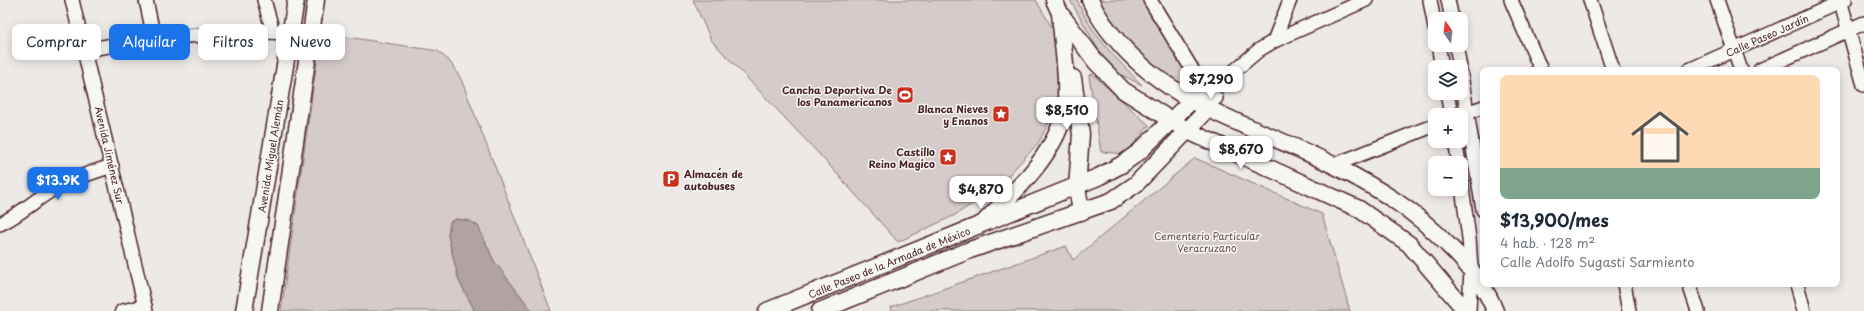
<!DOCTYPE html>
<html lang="es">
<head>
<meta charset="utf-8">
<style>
	body { margin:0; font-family:"Playpen Sans",sans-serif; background:#f6f6f7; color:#1f2937; height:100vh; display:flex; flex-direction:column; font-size:15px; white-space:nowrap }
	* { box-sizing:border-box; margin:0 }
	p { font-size:13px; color:#747a83 }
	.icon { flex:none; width:22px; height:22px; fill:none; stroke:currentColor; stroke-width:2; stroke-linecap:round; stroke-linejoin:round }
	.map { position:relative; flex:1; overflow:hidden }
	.sheet { position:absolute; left:1480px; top:67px; width:360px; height:220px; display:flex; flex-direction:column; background:#fff; border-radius:8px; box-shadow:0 2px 10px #0003 }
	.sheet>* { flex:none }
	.top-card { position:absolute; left:12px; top:24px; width:380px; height:36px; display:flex; gap:8px }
	.needle { width:26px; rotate:346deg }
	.fabs { position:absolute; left:1428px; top:12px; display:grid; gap:8px }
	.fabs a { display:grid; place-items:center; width:40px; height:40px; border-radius:8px; background:#fff; box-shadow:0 2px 10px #0003; font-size:20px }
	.price { position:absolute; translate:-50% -34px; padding:0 9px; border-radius:8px; background:#fff; color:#222; font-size:13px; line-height:26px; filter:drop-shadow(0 1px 2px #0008) }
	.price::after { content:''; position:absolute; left:50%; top:24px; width:12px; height:9px; margin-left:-6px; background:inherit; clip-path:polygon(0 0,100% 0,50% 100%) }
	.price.selected { background:#1a73e8; color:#fff }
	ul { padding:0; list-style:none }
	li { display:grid; align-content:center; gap:8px; height:212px; padding:0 20px }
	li+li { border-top:1px solid #e0e1e3 }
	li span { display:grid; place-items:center; height:124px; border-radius:8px; color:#555 }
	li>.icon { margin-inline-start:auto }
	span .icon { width:72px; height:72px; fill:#fffc; stroke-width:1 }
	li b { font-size:17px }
	.chip { padding:0 14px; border-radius:8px; background:#fff; box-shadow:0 2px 10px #0003; font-size:14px; line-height:36px }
	.chip.selected { background:#1a73e8; color:#fff }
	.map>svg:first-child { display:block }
	.green { fill:#d4cbca; stroke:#8f757a }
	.water { fill:#b1a2a3; stroke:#886e73 }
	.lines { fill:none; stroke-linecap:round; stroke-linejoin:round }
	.minor-casing { stroke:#4a1f2b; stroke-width:16 }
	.major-casing { stroke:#4a1f2b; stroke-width:19 }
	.minor { stroke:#f6f6f2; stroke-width:13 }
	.major { stroke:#f6f6f2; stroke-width:16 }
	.labels { text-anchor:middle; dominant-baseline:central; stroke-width:3; stroke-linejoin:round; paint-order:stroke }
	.street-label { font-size:10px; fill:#4a1f2b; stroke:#f6f6f2 }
	.poi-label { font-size:10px; font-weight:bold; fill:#4a1f2b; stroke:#f6f6f2; text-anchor:end }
	.park-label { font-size:10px; fill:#6c4a53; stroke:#f6f6f2 }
</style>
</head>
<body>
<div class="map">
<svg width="1864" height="311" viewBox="0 0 1864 311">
	<rect width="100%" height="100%" fill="#ece9e6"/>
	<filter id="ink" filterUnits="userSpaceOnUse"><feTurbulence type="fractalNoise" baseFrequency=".025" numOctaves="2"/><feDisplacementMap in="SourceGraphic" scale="8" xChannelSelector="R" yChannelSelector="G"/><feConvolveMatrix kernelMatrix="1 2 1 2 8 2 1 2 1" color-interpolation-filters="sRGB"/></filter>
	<g filter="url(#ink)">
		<g class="green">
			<polygon points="693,0 1036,0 1060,42 1059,102 1039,142 996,189 955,215 898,242 820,155 711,40"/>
			<path d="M1070,0H1077C1091,35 1117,59 1142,85L1120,74L1106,63Z"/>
			<polygon points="1095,0 1143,0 1191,74 1181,85 1133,53"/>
			<polygon points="321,33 438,51 450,62 461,79 551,311 532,311 494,261 478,226 470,221 456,219 450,222 448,236 459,281 475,311 281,311"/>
			<polygon points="1092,74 1149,125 1126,154 1101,152 1089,76"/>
			<polygon points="1195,158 1322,214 1350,311 892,311 891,307 1066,246 1073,260"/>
		</g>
		<polygon class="water" points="456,219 470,221 478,226 494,261 532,311 475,311 459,281 448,236 450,222"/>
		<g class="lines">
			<g class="minor-casing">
				<g id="minor">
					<polyline points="72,0 146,311"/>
					<polyline points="146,0 154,38"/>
					<polyline points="264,0 273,32"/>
					<polyline points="1150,0 1204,89 1216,98"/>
					<polyline points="1430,0 1435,28"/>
					<polyline points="1448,0 1452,19"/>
					<polyline points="1511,0 1541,70"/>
					<polyline points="1590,0 1613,70"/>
					<polyline points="1717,0 1741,70"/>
					<polyline points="1840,0 1864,85"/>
					<polyline points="1274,41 1290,0"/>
					<polyline points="1438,45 1442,67"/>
					<polyline points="1456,45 1460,67"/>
					<polyline points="85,50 154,38 204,35 273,32 309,37"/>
					<polyline points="1689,70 1845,0"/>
					<polyline points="1760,70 1864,23"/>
					<polyline points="1461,75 1483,210"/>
					<polyline points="1447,93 1451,115"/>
					<polyline points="1191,101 1204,89 1221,82 1259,50 1274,41 1366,0"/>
					<polyline points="1461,115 1483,107"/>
					<polyline points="1455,141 1459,163"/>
					<polyline points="1334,165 1435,125"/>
					<polyline points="1461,180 1469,238 1471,268 1469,311"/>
					<path d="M0,224C21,214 37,198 57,187C74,178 93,172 112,166"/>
					<polyline points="1624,284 1629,311"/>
					<polyline points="1689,284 1698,311"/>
					<polyline points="1797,284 1804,311"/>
					<polyline points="122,311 145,306"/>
				</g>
			</g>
			<g class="major-casing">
				<g id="major">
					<polyline points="1054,0 1060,13 1096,62 1123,90 1188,131 1359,209 1409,244 1466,311"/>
					<path d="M1090,0C1097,16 1109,32 1121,45C1178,109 1261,128 1335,166C1376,187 1416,211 1448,245C1468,264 1485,285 1495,311"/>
					<polyline points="1073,78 1081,134 1077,187 1081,212"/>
					<path d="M986,220C1016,191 1053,156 1064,114C1070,89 1062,40 1060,13"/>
					<polyline points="244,311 296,0"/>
					<polyline points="270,311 316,0"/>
					<polyline points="767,311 1098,177 1121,165 1139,152 1191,101"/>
					<polyline points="820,311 970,250 1111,201 1136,184 1208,109"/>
				</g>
			</g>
			<use href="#minor" class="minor"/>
			<use href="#major" class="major"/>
		</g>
	</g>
	<defs>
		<g id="stadium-square" transform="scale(0.9)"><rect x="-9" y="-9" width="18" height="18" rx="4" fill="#c8321e" stroke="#f6f6f2"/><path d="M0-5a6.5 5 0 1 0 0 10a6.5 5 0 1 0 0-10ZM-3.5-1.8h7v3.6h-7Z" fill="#fff"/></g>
		<g id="sight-square" transform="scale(0.9)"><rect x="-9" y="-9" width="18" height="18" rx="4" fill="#c8321e" stroke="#f6f6f2"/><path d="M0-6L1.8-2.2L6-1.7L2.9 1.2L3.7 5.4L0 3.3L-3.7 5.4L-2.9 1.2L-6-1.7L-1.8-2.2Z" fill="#fff"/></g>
		<g id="parking-square" transform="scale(0.9)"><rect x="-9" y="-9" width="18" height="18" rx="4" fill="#c8321e" stroke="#f6f6f2"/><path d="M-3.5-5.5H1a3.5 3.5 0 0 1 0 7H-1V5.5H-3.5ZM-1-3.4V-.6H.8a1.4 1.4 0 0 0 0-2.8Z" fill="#fff"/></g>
	</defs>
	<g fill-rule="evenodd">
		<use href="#stadium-square" x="905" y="95"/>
		<use href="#sight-square" x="1001" y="114"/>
		<use href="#sight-square" x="948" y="157"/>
		<use href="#parking-square" x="671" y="179"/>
	</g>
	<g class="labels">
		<g class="street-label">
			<text transform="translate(1767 35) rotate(-24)">Calle Paseo Jardín</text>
			<text transform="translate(110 155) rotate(77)">Avenida Jiménez Sur</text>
			<text transform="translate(270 156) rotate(-81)">Avenida Miguel Alemán</text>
			<text transform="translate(889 262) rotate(-22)">Calle Paseo de la Armada de México</text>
		</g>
		<g class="poi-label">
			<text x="892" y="89">Cancha Deportiva De<tspan x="892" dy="12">los Panamericanos</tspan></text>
			<text x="988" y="108">Blanca Nieves<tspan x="988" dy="12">y Enanos</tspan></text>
			<text x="935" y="151">Castillo<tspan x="935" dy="12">Reino Magico</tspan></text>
			<text x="684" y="173" text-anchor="start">Almacén de<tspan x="684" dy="12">autobuses</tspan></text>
		</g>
		<g class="park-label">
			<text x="1207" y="235">Cementerio Particular<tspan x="1207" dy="12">Veracruzano</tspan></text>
		</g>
	</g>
</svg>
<div class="fabs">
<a><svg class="needle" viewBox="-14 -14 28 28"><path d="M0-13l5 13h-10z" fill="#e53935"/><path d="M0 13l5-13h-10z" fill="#747a83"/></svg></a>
<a><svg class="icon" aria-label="layers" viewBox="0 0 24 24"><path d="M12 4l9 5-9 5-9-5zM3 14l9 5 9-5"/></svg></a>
<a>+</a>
<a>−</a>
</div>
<b class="price" style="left:1211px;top:100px">$7,290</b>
<b class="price" style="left:1067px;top:131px">$8,510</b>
<b class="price" style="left:1241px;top:170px">$8,670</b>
<b class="price selected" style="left:58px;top:201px">$13.9K</b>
<b class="price" style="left:981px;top:210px">$4,870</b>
<div class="top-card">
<a class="chip">Comprar</a>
<a class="chip selected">Alquilar</a>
<a class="chip">Filtros</a>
<a class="chip">Nuevo</a>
</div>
<section class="sheet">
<ul>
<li><span style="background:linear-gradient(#ffd9b3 75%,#7fa58c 0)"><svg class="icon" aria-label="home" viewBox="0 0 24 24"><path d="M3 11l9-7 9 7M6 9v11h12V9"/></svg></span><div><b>$13,900/mes</b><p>4 hab. · 128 m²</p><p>Calle Adolfo Sugasti Sarmiento</p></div></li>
</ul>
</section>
</div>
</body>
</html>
